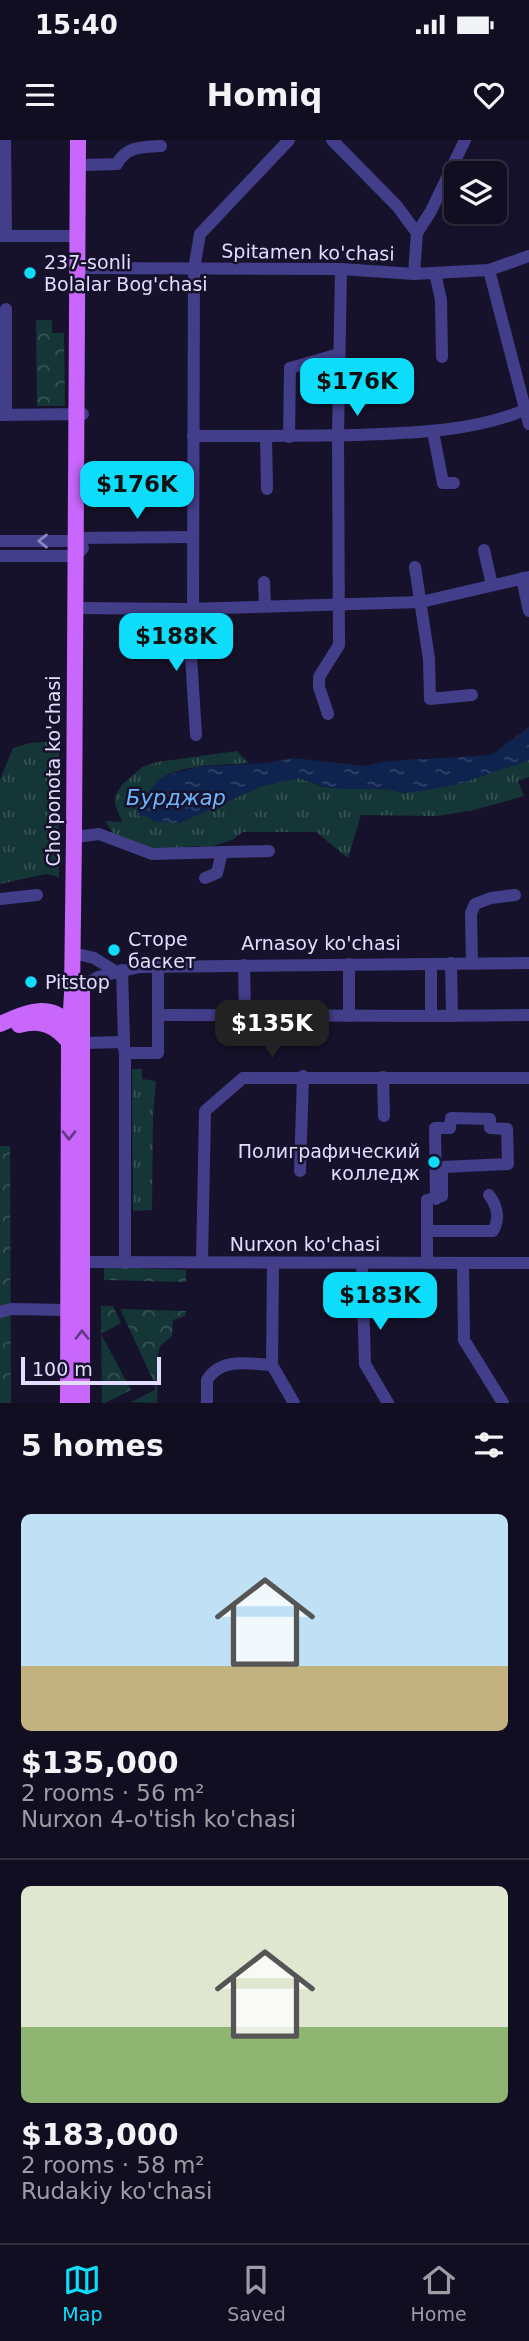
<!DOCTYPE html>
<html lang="en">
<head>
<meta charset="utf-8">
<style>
	body { margin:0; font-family:"DejaVu Sans",sans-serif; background:#1a172a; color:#f1f3f6; height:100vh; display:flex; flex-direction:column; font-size:26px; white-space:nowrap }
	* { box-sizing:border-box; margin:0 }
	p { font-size:23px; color:#9c9ca5 }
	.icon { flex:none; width:38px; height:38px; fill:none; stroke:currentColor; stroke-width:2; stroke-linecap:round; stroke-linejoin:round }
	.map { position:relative; height:1263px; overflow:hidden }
	.panel { display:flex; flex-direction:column; background:#110e21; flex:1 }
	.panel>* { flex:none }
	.controls { position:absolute; left:444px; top:21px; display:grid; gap:14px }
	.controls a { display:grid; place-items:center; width:63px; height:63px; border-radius:10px; background:#110e21; box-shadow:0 4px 10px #0003,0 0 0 2px #302e3f; font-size:35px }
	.scale { position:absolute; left:21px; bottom:18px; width:140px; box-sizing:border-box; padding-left:7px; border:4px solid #e2ddfe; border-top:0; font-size:19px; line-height:24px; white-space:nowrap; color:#e2ddfe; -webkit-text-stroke:5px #17122c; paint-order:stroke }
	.price { position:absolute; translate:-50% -60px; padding:0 16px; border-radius:14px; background:#0ddcfb; color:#111; font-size:23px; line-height:46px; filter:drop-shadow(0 2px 4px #0008) }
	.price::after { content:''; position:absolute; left:50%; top:42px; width:21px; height:16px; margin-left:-10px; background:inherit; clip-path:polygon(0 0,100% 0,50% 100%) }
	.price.current { background:#222; color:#fff }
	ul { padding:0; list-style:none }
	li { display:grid; align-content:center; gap:14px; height:371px; padding:0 21px }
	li+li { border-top:2px solid #302e3f }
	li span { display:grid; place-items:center; height:217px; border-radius:10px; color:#555 }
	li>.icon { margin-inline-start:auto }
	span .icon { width:126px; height:126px; fill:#fffc; stroke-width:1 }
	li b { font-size:30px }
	h2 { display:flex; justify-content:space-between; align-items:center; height:84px; padding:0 21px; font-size:30px }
	.status { display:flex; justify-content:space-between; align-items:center; height:49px; padding:0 35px; background:#110e21; direction:ltr }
	.status svg { height:19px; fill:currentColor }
	header { display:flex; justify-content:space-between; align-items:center; height:91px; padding:0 21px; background:#110e21; font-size:32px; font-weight:800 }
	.menu { display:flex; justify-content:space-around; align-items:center; height:98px; border-top:2px solid #302e3f; background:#110e21; font-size:19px; color:#9c9ca5 }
	.menu a { display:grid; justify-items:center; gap:4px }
	.menu .current { color:#0ddcfb }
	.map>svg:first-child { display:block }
	.grass { fill:url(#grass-tufts) }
	.forest { fill:url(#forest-crowns) }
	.water { fill:url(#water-ripples) }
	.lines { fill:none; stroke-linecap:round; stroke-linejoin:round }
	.minor { stroke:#433e8a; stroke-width:12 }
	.major { stroke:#c966fc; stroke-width:16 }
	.oneway { stroke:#8b86be }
	.oneway2 { stroke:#67388a }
	.poi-dot { fill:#0ddcfb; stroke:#17122c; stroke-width:2.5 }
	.labels { text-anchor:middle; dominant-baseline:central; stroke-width:5; stroke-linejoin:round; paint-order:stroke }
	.street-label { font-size:19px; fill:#e2ddfe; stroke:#17122c }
	.poi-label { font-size:19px; fill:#e2ddfe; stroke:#17122c; text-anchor:start }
	.water-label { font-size:21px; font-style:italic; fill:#6db6fd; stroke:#17122c }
</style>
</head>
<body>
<div class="status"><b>15:40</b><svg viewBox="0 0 49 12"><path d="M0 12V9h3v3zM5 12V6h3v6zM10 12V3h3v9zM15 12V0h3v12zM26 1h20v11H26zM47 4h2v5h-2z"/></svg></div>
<header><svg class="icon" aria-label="menu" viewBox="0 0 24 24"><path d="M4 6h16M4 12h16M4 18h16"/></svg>Homiq<svg class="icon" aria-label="heart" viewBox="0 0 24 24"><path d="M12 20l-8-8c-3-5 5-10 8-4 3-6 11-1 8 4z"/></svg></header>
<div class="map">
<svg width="529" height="1263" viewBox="0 0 529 1263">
	<defs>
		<pattern id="grass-tufts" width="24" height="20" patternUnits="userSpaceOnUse" patternTransform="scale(1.75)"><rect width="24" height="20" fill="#153636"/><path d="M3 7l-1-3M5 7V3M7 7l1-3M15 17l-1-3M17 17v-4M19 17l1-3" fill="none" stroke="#375354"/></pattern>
		<pattern id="forest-crowns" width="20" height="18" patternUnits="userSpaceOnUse" patternTransform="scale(1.75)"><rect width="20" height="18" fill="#153636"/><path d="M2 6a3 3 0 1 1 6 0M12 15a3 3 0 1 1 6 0" fill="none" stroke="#375354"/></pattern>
		<pattern id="water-ripples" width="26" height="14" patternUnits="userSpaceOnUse" patternTransform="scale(1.75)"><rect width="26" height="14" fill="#0e244f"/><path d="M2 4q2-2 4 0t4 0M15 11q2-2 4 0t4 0" fill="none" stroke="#314369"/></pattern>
	</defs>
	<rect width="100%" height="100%" fill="#17122c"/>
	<g class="grass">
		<polygon points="59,601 59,737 46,734 0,744 0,640 13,608 30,603"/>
		<path d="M237,611L249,623C225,625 174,624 157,642C149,650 145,661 138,670L146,676L179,683L262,646L299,638L324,647L347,649H387L404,653L462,643L529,620V637L518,641L524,656L474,670L437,676L361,675L348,718L316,692H243L232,700L210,707L191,706L169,712H152L115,696L105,681L122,682L115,664V656L122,645L142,627L157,622Z"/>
		<polygon points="132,929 142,929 142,939 156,941 153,976 152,1070 133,1071"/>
	</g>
	<g class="forest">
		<polygon points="36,180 52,180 52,193 64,193 65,266 37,266"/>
		<polygon points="0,1006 10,1006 11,1263 0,1263"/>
		<polygon points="104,1127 186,1130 186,1142 104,1140"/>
		<polygon points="101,1166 113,1166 121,1183 101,1194 131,1250 105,1263 102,1263"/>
		<polygon points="120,1169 186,1171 185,1176 173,1180 172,1196 160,1206 158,1216 157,1263 131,1262 155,1250 155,1244"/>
	</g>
	<polygon class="water" points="529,587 529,620 462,643 428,650 404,653 387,649 347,649 324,647 299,638 262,646 179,683 155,682 146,676 139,676 138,670 155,644 164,636 198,627 266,623 293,618 364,626 389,621 480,616 493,614"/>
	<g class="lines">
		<g class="minor">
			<polyline points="5,0 6,96"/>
			<polyline points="332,0 397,66 417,93"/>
			<path d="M84,25L117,24C126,6 143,7 161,6"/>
			<polyline points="0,96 78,96"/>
			<polyline points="84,128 341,129 414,134 489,130 529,116"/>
			<polyline points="489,130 529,284"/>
			<polyline points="435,133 441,160 442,217"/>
			<polyline points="414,134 417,93 431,71 465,0"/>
			<polyline points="0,230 6,230 6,275"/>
			<polyline points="6,230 6,169"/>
			<polyline points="0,275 83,274"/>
			<polyline points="433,292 443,343 454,343"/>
			<path d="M193,296C247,296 301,296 355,295C413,293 471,292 525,270"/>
			<polyline points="266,296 267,349"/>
			<polyline points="289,297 290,228 339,214"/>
			<polyline points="76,398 192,397"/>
			<polyline points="0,401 76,401 83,408 76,416 0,416"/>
			<polyline points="484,410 492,445"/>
			<polyline points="415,427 429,519 430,559 472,555"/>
			<polyline points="522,438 529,471"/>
			<polyline points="264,442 265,465"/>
			<polyline points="76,468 188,469 421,462 529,437"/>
			<polyline points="193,468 194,129 200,94 289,0"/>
			<polyline points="188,469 196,595"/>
			<polyline points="328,574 319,547 319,537 339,505 338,295 341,129"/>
			<polyline points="83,696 99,694 152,714 269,711"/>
			<polyline points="205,738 217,733 222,712"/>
			<polyline points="0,759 37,755"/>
			<polyline points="82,815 94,818 115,831"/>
			<polyline points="451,823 452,876"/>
			<polyline points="472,823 471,773 475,764 491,758 515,755"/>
			<polyline points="244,825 245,875"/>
			<polyline points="122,830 124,902"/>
			<polyline points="82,847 98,837 139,827 529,823"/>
			<polyline points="158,875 431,876 431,824"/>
			<polyline points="349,876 349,824"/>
			<polyline points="431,876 529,875"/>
			<polyline points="82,903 124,902 124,909"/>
			<polyline points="383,937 384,976"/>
			<polyline points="300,1031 303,936"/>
			<path d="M427,1091H493C500,1078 498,1067 489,1055"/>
			<polyline points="82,1122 529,1123"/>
			<polyline points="202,1122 205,971 243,938 529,938"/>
			<polyline points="125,1123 125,913 158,913 158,826"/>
			<polyline points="273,1123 272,1225 294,1263"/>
			<polyline points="362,1123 365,1224 388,1263"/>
			<polyline points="427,1123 427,1060 442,1056 442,1027 508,1024 507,989 490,988 490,979 451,978 450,988 435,988 436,1059"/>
			<polyline points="463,1123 464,1200 503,1263"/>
			<polyline points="0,1172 11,1169 68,1170"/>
			<path d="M207,1263V1240C221,1217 250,1224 272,1225"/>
		</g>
		<g class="major">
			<path d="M0,884C28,872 52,860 73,889"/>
			<path d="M19,885C41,879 55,885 69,902"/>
			<polyline points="68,1263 69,902 72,854 74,696 78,0"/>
			<polyline points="82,1263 82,849"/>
		</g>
	</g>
	<defs><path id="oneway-chevron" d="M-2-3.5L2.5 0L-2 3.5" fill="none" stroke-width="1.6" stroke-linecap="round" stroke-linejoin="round" transform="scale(1.75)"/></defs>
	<use class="oneway" href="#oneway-chevron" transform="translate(43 401) rotate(180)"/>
	<g class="oneway2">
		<use href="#oneway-chevron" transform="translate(69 995) rotate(90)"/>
		<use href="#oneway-chevron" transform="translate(82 1195) rotate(-90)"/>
	</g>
	<g class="poi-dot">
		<circle cx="30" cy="133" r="7"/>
		<circle cx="114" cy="810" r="7"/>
		<circle cx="31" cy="842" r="7"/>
		<circle cx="434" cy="1022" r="7"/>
	</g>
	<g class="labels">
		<g class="street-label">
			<text transform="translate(308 112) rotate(1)">Spitamen ko'chasi</text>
			<text transform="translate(53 631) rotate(-90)">Cho'ponota ko'chasi</text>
			<text x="321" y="803">Arnasoy ko'chasi</text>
			<text x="305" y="1104">Nurxon ko'chasi</text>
		</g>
		<g class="poi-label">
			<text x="44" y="122">237-sonli<tspan x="44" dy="22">Bolalar Bog'chasi</tspan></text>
			<text x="128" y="799">Сторе<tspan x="128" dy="22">баскет</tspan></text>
			<text x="45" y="842">Pitstop</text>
			<text x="420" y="1011" text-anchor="end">Полиграфический<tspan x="420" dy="22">колледж</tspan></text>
		</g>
		<g class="water-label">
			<text x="176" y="658">Бурджар</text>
		</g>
	</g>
</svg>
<div class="controls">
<a><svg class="icon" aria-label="layers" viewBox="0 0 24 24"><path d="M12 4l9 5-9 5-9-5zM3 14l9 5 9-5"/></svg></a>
</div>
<div class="scale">100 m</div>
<b class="price" style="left:357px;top:278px">$176K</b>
<b class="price" style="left:137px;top:381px">$176K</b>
<b class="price" style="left:176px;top:533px">$188K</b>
<b class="price current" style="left:272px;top:920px">$135K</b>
<b class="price" style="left:380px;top:1192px">$183K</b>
</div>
<section class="panel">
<h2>5 homes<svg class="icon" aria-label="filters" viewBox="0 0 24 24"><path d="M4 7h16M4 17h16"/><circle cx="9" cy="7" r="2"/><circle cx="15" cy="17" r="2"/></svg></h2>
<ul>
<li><span style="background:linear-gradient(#bfe0f5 70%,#c2b280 0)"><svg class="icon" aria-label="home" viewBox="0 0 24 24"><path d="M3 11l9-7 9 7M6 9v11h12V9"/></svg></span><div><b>$135,000</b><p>2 rooms · 56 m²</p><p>Nurxon 4-o'tish ko'chasi</p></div></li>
<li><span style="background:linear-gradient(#dfe7d0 65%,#8fb573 0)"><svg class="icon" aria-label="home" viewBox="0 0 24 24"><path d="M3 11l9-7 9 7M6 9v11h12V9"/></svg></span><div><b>$183,000</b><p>2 rooms · 58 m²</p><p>Rudakiy ko'chasi</p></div></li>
</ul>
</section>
<nav class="menu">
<a class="current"><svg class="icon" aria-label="map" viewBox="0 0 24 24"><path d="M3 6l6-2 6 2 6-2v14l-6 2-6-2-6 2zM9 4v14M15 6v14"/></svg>Map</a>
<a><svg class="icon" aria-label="saved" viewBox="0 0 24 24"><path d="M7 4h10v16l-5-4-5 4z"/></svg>Saved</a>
<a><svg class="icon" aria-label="home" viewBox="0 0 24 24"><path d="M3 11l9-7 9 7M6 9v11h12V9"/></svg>Home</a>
</nav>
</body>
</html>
